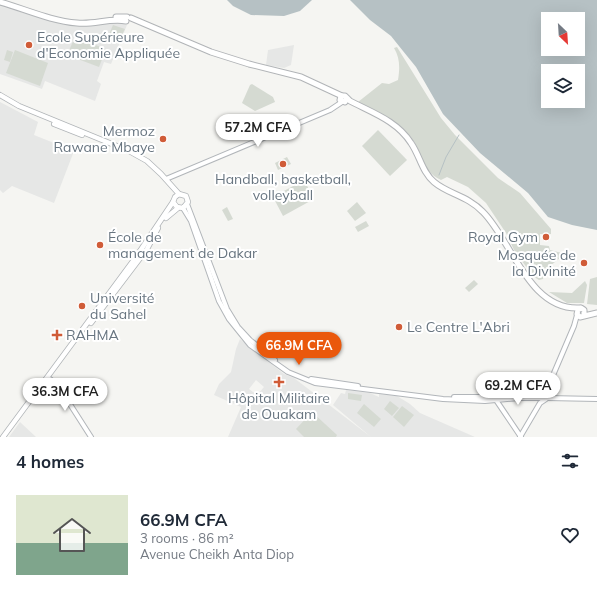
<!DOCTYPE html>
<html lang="en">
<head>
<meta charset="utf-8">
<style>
	body { margin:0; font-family:Mulish,sans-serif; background:#f2f2f3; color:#1f2937; height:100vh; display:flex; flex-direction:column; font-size:15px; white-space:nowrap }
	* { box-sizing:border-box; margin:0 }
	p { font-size:13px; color:#747a83 }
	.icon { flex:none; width:22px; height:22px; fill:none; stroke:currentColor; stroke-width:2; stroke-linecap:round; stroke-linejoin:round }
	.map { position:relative; height:437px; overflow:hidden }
	.details { display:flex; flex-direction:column; background:#fff; flex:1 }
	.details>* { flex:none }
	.needle { width:26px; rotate:155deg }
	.fabs { position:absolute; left:541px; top:12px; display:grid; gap:8px }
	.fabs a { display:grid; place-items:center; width:44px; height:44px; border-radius:0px; background:#fff; box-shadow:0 4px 16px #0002; font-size:20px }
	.price { position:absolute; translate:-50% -34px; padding:0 9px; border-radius:14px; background:#fff; color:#222; font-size:13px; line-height:26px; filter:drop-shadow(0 1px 2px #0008) }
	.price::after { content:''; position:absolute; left:50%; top:24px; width:12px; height:9px; margin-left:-6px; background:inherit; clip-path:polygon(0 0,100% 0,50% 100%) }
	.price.current { background:#ea580c; color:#fff }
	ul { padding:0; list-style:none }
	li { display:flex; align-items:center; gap:12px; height:100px; padding:0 16px }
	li+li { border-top:1px solid #e0e1e3 }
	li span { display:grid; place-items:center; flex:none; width:112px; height:80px; border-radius:0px; color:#555 }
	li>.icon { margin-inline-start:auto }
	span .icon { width:48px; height:48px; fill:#fffc; stroke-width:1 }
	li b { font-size:17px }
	h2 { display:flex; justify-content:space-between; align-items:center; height:48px; padding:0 16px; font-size:17px }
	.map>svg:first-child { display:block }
	.built { fill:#e6e7e6; fill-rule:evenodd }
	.green { fill:#d5dad2 }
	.water { fill:#b6c1c4; fill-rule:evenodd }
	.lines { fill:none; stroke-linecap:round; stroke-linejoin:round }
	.stream { stroke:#b6c1c4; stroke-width:1 }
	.secondary-casing { stroke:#b2b6ba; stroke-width:6 }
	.primary-casing { stroke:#b1b5b8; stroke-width:6 }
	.highway-casing { stroke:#b1b4b7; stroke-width:7 }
	.secondary { stroke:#fff; stroke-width:4 }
	.primary { stroke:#fff; stroke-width:4.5 }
	.highway { stroke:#fff; stroke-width:5 }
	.poi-dot { fill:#d05c38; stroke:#fff; stroke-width:1.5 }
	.labels { text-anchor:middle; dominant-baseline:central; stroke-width:4; stroke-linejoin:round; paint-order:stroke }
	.poi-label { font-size:14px; fill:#687580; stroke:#fff; text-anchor:start }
</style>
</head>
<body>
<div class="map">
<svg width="597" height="437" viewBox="0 0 597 437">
	<rect width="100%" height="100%" fill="#f5f5f2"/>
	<g class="built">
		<polygon points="0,6 66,25 92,26 113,21 127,25 111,64 104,62 97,81 101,84 95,101 45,81 42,89 0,74"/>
		<polygon points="294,45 291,65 284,68 266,65 268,50"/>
		<polygon points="0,102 38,122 34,135 74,151 54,203 12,186 3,193 0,190"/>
		<path d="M240,339L284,374L294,378L371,437L333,405L341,393L345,394L346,390L370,393L379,397V394L397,396L410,404L420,413L475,437H228L241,407L214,395L219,384L231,372L236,349ZM256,380L264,387L257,395L249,389Z"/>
		<polygon points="20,422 36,437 9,437"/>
	</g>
	<g class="green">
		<polygon points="113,25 125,29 118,43 107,39"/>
		<polygon points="75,37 106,49 99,67 67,55"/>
		<path d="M397,47L441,118L455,135L498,178L520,193L551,229V234H540V245L549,246L550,250L562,253L560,258L545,270L543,279L539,280L534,277L515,252L506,233L486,203L468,187L447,177L441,180C420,170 423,152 410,136C397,120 376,111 358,102L382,83L389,84L398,80C400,68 400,58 394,48Z"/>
		<polygon points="7,50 13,52 10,62 4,60"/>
		<polygon points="15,50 48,63 40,86 6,73"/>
		<polygon points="252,84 273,97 275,102 255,111 242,103 250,85"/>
		<polygon points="378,130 407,160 390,176 362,146"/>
		<polygon points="287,157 291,164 278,170 275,163"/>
		<polygon points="304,180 314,199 283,216 273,197"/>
		<polygon points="357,202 366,213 355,221 347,211"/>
		<polygon points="227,207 233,219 228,221 222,210"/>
		<polygon points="366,221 369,226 358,232 355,227"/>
		<polygon points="597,277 597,305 587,304 590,279"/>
		<polygon points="474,280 478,284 469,292 465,288"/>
		<polygon points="585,281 587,285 584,303 567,303 549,292 572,293"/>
		<polygon points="348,393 362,395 361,401 348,399"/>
		<polygon points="390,401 399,408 392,416 384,409"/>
		<polygon points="364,404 381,419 374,427 357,413"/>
		<polygon points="402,406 414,415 404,427 393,417"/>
		<polygon points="312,412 337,435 336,437 304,437 296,429"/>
	</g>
	<g class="water">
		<polygon points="227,0 312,0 300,11 284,16 251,15 233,6"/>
		<path d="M350,0H597V230L572,225L548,217L528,193L480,153L443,114L416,67L403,51L391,36L370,20ZM548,19H578V49H548ZM548,71H578V101H548Z"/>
	</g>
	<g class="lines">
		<polyline class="stream" points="439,175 446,157 459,135"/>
		<g class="secondary-casing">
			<g id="secondary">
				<polyline points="166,179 330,110 342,102"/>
				<polyline points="187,204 227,309 238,327 250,340 275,360"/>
				<polyline points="183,208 191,221 219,301 229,319 250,345 288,372 315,383 443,399 485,401 520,398 541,398"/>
				<polyline points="50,379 59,387 91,437"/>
				<polyline points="311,379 358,386"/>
				<polyline points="545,394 574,326 577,315"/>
				<polyline points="454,397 501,397"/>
				<polyline points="547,398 597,399"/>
				<polyline points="496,400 521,437"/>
				<polyline points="520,437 540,403 546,399 545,394 541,395 542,399"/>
			</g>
		</g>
		<g class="primary-casing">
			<g id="primary">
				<polyline points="0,95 19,106 129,151 147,161 161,174 179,194 186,196 188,202 183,208 177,207 173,202 175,197 179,194"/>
				<polyline points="54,124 82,135"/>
				<polyline points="166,218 178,208"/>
				<polyline points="91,323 147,249 158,228"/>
				<polyline points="3,437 136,257 173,202"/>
			</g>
		</g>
		<g class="highway-casing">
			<g id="highway">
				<path d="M0,2C25,9 51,21 77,23C94,25 109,18 126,21"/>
				<polyline points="116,17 127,17"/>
				<polyline points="131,18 211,52 249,64 301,77 342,96"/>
				<path d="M347,98L345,102L340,100L341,96H345L350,101C373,113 397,121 411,143C420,156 422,172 434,182C448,194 468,196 483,212C512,241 529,311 580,308"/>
				<polyline points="584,315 584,310 581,308 578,310 577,314 580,317 597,313"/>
			</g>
		</g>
		<use href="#secondary" class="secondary"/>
		<use href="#primary" class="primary"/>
		<use href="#highway" class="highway"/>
	</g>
	<g class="poi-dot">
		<circle cx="29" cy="45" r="4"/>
		<circle cx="163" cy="139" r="4"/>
		<circle cx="283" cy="164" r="4"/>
		<circle cx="546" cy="237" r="4"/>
		<circle cx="100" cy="245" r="4"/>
		<circle cx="584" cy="263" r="4"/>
		<circle cx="82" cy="306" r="4"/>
		<circle cx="399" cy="327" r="4"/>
		<path d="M55 329h4v4h4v4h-4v4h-4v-4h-4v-4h4z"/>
		<path d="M277 376h4v4h4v4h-4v4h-4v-4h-4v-4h4z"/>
	</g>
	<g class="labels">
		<g class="poi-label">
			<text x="37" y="37">Ecole Supérieure<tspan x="37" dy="16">d'Economie Appliquée</tspan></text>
			<text x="155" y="131" text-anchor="end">Mermoz<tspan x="155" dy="16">Rawane Mbaye</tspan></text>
			<text x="283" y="179" text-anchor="middle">Handball, basketball,<tspan x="283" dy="16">volleyball</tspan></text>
			<text x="108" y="237">École de<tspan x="108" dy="16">management de Dakar</tspan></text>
			<text x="538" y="237" text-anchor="end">Royal Gym</text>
			<text x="576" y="255" text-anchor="end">Mosquée de<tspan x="576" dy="16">la Divinité</tspan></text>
			<text x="90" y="298">Université<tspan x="90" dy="16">du Sahel</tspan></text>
			<text x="407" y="327">Le Centre L'Abri</text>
			<text x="66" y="335">RAHMA</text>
			<text x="279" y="398" text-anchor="middle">Hôpital Militaire<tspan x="279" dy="16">de Ouakam</tspan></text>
		</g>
	</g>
</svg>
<div class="fabs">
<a><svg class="needle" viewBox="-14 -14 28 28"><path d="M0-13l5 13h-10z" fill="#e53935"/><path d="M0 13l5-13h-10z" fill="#747a83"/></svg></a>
<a><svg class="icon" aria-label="layers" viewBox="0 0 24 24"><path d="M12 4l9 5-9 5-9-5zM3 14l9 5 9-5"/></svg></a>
</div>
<b class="price" style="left:258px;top:148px">57.2M CFA</b>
<b class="price current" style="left:299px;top:366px">66.9M CFA</b>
<b class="price" style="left:518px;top:406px">69.2M CFA</b>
<b class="price" style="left:65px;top:412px">36.3M CFA</b>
</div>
<section class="details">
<h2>4 homes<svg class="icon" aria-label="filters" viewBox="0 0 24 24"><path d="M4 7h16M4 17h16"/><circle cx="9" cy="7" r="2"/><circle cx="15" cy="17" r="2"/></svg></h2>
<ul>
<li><span style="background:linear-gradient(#dfe7d0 60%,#7fa58c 0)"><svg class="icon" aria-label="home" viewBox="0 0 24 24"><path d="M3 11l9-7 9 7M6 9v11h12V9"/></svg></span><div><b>66.9M CFA</b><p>3 rooms · 86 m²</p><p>Avenue Cheikh Anta Diop</p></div><svg class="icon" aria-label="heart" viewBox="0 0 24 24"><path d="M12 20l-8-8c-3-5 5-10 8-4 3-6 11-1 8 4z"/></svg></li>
</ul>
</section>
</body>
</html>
